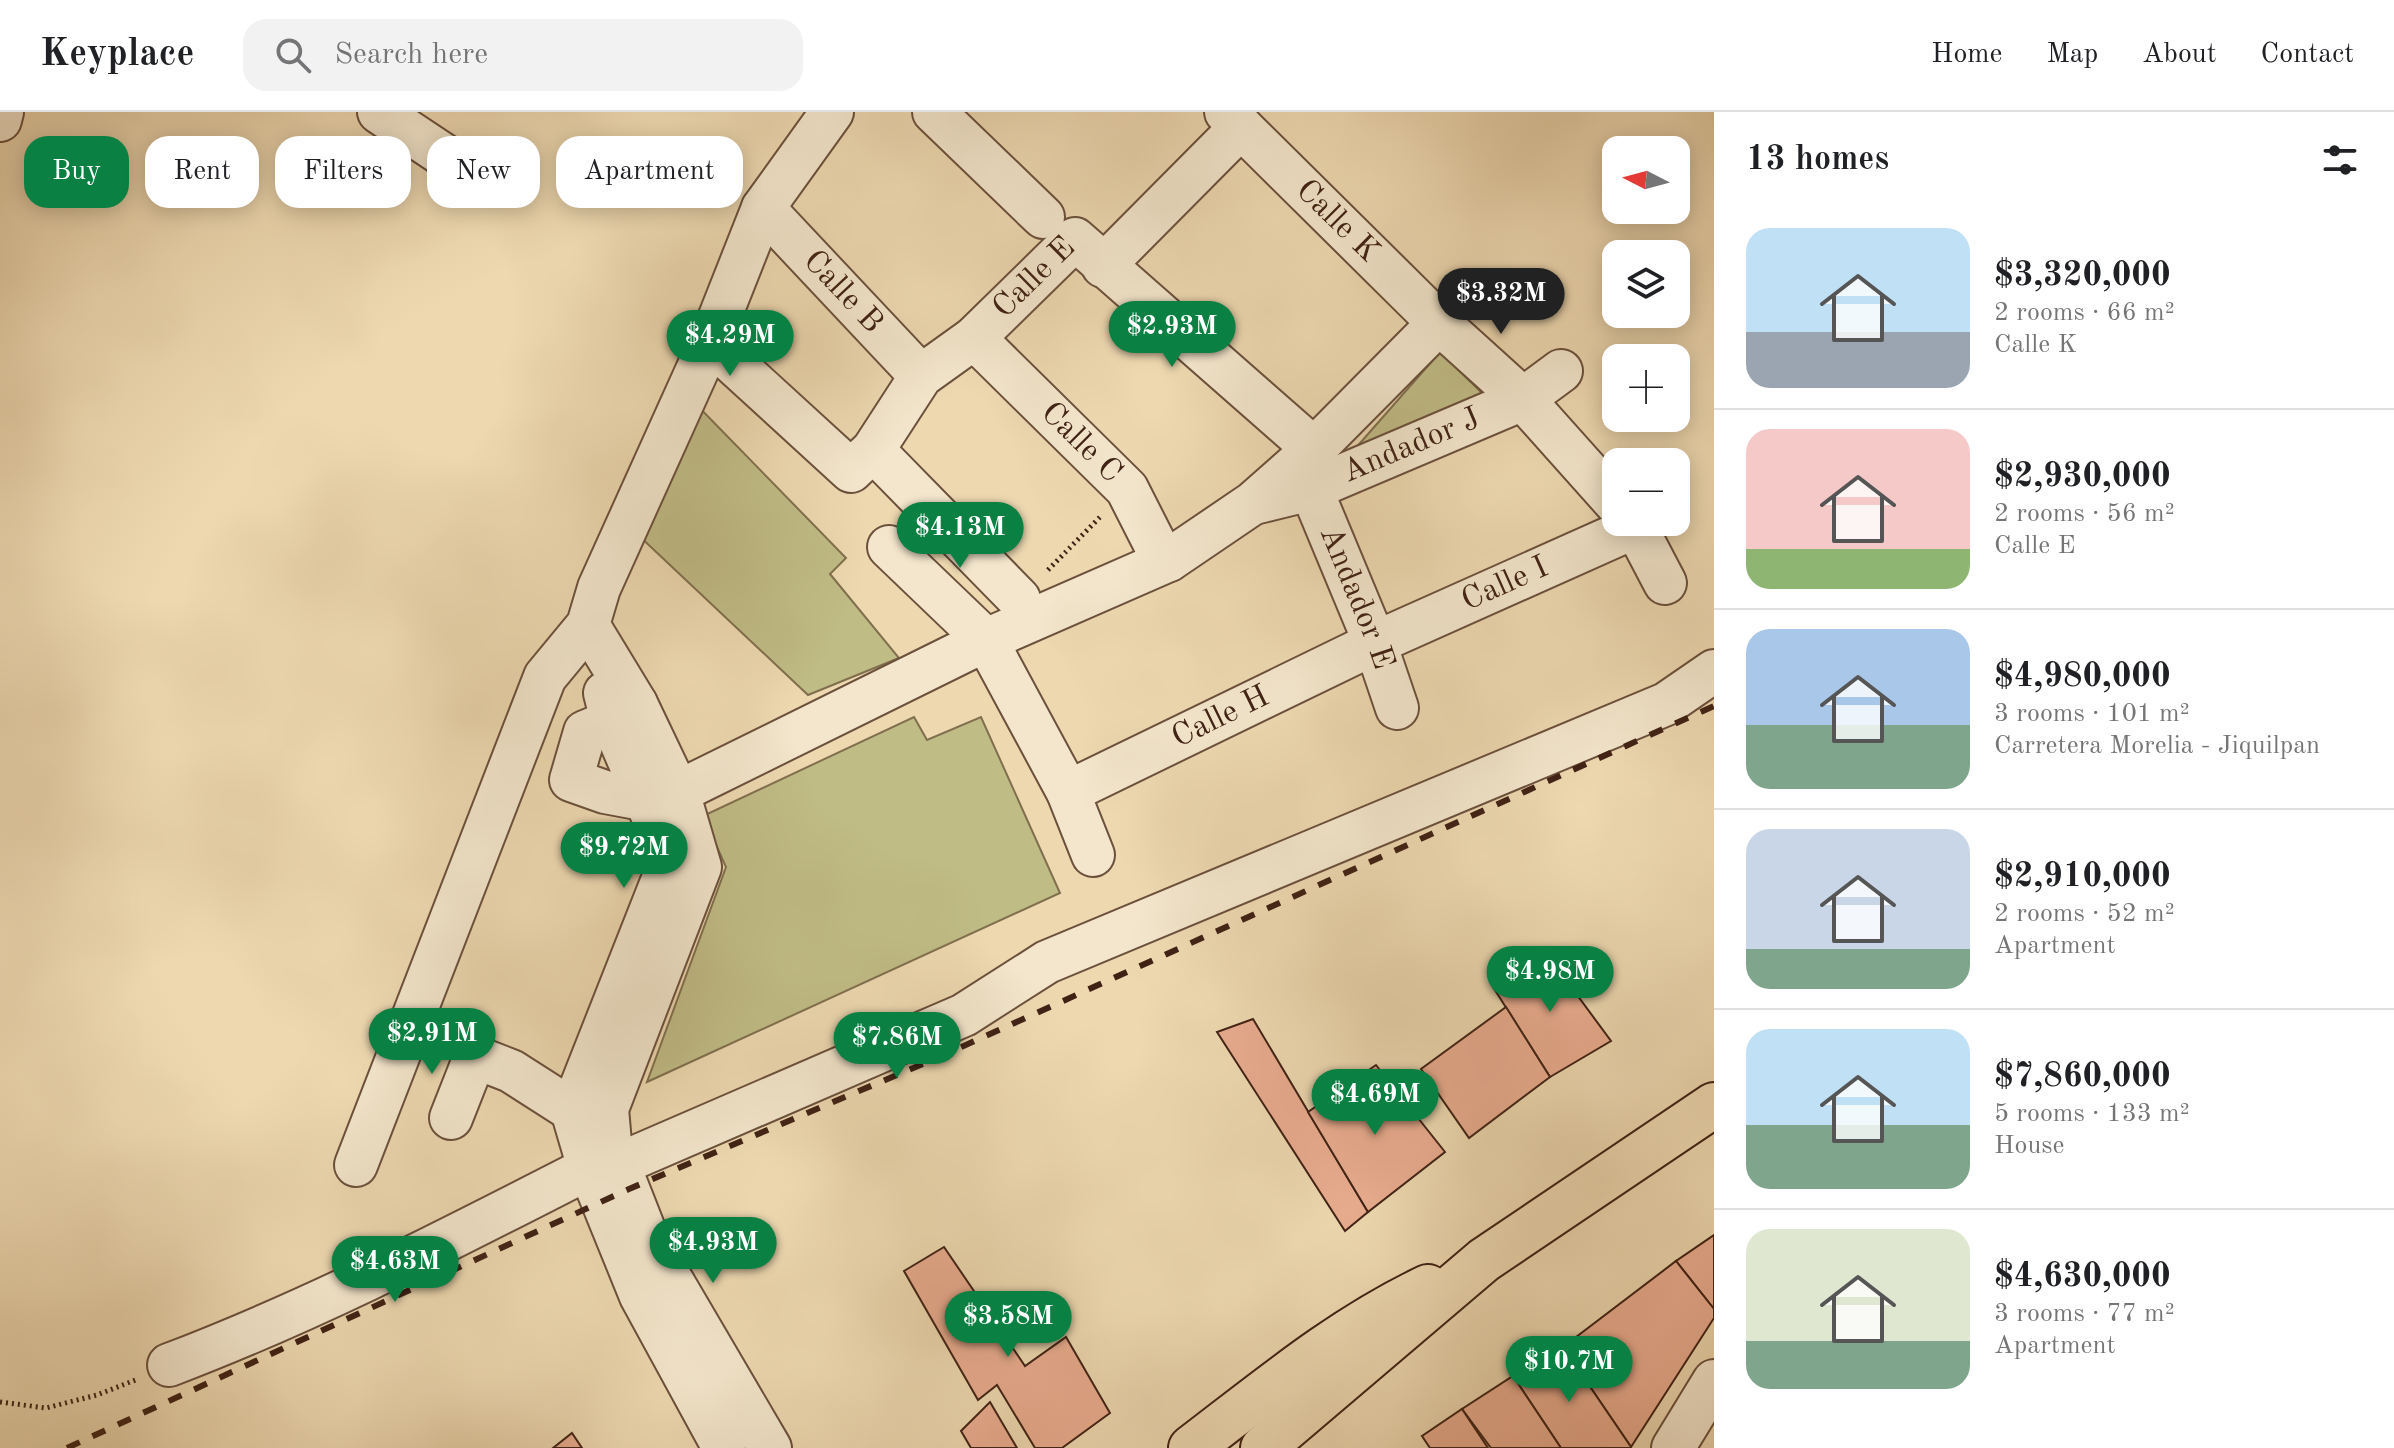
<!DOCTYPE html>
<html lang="en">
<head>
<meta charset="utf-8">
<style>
	body { margin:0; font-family:"Old Standard TT",serif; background:#f2f2f2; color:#202124; height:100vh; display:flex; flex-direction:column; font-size:30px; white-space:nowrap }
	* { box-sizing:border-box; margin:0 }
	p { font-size:26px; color:#757577 }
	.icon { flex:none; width:44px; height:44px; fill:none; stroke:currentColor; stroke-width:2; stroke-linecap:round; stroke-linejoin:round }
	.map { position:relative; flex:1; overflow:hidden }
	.details { display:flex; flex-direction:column; background:#fff; width:680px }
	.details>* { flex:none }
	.top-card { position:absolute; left:24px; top:24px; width:760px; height:72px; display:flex; gap:16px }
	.needle { width:52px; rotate:276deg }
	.fabs { position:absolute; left:1602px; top:24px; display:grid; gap:16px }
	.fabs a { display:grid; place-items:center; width:88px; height:88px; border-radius:16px; background:#fff; box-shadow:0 4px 20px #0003; font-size:40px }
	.price { position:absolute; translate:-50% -68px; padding:0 18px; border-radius:28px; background:#0b8043; color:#fff; font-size:26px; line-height:52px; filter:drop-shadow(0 2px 4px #0008) }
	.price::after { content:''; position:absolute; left:50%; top:48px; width:24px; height:18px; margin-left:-12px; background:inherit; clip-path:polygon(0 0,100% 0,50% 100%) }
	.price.on { background:#222; color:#fff }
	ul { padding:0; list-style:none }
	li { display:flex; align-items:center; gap:24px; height:200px; padding:0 32px }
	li+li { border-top:2px solid #e0e0e0 }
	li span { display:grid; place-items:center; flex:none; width:224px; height:160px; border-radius:24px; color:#555 }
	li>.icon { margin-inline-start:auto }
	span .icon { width:96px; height:96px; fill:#fffc; stroke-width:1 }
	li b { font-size:34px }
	h2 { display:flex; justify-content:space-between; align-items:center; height:96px; padding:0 32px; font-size:34px }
	.pill { padding:0 28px; border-radius:24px; background:#fff; box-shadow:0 4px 20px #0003; font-size:28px; line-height:72px }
	.pill.on { background:#0b8043; color:#fff }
	header { display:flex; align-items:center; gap:48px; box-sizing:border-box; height:112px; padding:0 40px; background:#fff; border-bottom:2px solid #e0e0e0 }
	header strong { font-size:38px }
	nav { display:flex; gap:44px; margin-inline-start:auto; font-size:28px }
	.search { width:560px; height:72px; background:#f2f2f2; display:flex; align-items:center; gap:20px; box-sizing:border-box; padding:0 28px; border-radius:24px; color:#757577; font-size:30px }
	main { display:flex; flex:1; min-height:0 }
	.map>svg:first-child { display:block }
	.green { fill:#c0bc86; stroke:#806f4e; stroke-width:2 }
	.building { fill:#e9ac8f; stroke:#402215; stroke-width:2 }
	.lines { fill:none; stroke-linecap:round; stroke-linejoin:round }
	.minor-casing { stroke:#6b503c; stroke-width:46 }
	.major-casing { stroke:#402215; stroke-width:48 }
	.path { stroke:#402215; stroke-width:5; stroke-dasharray:2 4; stroke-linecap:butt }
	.minor { stroke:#f3e6cc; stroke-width:42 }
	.major { stroke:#edd8b0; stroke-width:44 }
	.rail { stroke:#402215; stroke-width:6; stroke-dasharray:14 14; stroke-linecap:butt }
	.labels { text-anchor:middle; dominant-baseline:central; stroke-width:6; stroke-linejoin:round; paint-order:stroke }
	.street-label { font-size:32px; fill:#402215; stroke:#f3e6cc }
</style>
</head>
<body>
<header>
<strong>Keyplace</strong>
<div class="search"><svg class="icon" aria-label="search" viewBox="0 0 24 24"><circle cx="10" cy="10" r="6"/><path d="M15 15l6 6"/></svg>Search here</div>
<nav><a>Home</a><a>Map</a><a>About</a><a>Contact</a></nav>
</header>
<main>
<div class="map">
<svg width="1714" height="1336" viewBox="0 0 1714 1336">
	<rect width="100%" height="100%" fill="#edd8b0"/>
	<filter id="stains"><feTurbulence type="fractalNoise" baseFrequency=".0025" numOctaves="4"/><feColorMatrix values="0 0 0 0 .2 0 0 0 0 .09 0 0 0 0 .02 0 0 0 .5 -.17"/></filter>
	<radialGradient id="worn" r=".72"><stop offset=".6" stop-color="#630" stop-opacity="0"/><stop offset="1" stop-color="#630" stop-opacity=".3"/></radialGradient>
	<g class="green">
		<polygon points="1440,240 1482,281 1354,338"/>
		<polygon points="688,284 846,446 830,462 899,546 808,583 636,421"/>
		<polygon points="914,605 927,628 981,605 1060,781 647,970 726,755 703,704"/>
	</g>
	<g class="building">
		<polygon points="1544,838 1611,929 1550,965 1493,875"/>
		<polygon points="1506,895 1550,965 1469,1026 1421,957"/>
		<polygon points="1253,907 1368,1100 1345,1119 1217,920"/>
		<polygon points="1376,953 1445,1040 1368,1100 1308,1000"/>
		<polygon points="1714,1123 1714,1197 1676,1149"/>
		<polygon points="944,1135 1025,1254 1066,1225 1110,1301 1062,1336 1035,1336 997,1273 978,1288 904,1159"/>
		<polygon points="1676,1149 1714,1197 1714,1206 1631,1335 1563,1235"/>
		<polygon points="1563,1235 1631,1335 1630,1336 1561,1336 1513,1264"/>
		<polygon points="1513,1264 1561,1336 1491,1336 1462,1297"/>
		<polygon points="990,1290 1017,1336 971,1336 961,1319"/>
		<polygon points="1462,1297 1488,1336 1430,1336 1422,1324"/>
		<polygon points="572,1321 582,1336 553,1336"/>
	</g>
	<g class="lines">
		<g class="minor-casing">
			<g id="minor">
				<polyline points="379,0 454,50"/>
				<polyline points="934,0 1043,105"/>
				<path id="s1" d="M1226,0L1439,211L1523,287L1616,391"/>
				<polyline points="0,8 2,0"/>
				<path id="s2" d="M763,96L921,264"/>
				<polyline points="1103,154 1241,15"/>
				<path id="s3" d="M974,226L1127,377L1159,440L1169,448"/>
				<path id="s4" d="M710,230L851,359L873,338L921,264L974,226L1075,127L1314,337"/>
				<polyline points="873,338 1019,487"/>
				<path id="s5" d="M1311,377L1375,531L1397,596"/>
				<path id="s6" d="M1258,390L1311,377L1523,287L1561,259"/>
				<polyline points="1633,410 1665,471"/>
				<polyline points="889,435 986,528 1068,680 1093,743"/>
				<polyline points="588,513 636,592 678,680 700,755 607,997 610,1031 648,1128 770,1336"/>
				<polyline points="605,581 612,609 671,747 572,998 589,1056 641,1184 724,1336"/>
				<polyline points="636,592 612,609 585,620 571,668 605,680 648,688 678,680 986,528 1169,448 1253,391 1314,337 1439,211"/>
				<path id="s7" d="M1068,680L1375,531L1637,414"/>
				<polyline points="451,1006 475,945 511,959 572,998 601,997"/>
				<polyline points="356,1053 545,565 588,513 599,476 710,230 763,96 832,0"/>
				<polyline points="617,1053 964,903 1047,850 1666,592 1714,559"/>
				<path d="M169,1253C314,1198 450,1127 589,1056"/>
				<polyline points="1673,1336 1714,1269"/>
			</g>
		</g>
		<g class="major-casing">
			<g id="major">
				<path d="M1191,1336C1267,1278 1341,1216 1428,1175"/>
				<polyline points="1263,1336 1484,1148 1714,993"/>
			</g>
		</g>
		<g class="path">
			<polyline points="1048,458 1100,405"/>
			<polyline points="0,1290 46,1296 97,1283 138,1267"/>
		</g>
		<use href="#minor" class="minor"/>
		<use href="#major" class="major"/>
		<polyline class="rail" points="67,1336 629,1077 946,942 1714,594"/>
	</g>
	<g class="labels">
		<g class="street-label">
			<text stroke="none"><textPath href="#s1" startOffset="156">Calle K</textPath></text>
			<text stroke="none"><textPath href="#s4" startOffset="460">Calle E</textPath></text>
			<text stroke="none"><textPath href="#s2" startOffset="116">Calle B</textPath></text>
			<text stroke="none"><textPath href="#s3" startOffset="150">Calle C</textPath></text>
			<text stroke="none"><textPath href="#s6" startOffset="164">Andador J</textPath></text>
			<text stroke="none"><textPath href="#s7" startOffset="484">Calle I</textPath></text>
			<text stroke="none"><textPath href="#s5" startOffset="118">Andador E</textPath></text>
			<text stroke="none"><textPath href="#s7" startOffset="170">Calle H</textPath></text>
		</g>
	</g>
	<rect width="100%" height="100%" filter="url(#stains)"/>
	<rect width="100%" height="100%" fill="url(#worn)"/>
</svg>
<div class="fabs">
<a><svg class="needle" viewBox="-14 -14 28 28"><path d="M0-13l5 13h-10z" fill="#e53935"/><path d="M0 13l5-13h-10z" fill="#757577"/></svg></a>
<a><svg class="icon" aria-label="layers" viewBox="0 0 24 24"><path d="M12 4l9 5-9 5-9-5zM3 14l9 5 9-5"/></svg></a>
<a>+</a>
<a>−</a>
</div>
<b class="price on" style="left:1501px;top:224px">$3.32M</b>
<b class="price" style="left:1172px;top:257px">$2.93M</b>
<b class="price" style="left:730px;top:266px">$4.29M</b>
<b class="price" style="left:960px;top:458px">$4.13M</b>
<b class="price" style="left:624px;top:778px">$9.72M</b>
<b class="price" style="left:1550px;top:902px">$4.98M</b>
<b class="price" style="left:432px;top:964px">$2.91M</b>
<b class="price" style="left:897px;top:968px">$7.86M</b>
<b class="price" style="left:1375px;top:1025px">$4.69M</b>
<b class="price" style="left:713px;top:1173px">$4.93M</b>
<b class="price" style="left:395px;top:1192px">$4.63M</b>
<b class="price" style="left:1008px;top:1247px">$3.58M</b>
<b class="price" style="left:1569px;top:1292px">$10.7M</b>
<div class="top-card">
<a class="pill on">Buy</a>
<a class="pill">Rent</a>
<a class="pill">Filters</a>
<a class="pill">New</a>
<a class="pill">Apartment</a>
</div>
</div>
<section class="details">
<h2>13 homes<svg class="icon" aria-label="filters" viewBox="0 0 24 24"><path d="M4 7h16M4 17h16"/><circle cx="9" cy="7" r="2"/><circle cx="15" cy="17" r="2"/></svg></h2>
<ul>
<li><span style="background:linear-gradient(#bfe0f5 65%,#9aa5b1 0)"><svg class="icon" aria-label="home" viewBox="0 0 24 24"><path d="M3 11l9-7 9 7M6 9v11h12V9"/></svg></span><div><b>$3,320,000</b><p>2 rooms · 66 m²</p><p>Calle K</p></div></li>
<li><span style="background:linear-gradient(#f6c9c9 75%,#8fb573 0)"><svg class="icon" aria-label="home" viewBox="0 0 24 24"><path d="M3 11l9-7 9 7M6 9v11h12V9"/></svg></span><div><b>$2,930,000</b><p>2 rooms · 56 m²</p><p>Calle E</p></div></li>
<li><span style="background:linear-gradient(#a9c7e8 60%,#7fa58c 0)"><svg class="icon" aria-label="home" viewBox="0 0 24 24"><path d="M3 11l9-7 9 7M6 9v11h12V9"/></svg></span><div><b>$4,980,000</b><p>3 rooms · 101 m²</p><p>Carretera Morelia - Jiquilpan</p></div></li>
<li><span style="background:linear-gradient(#c9d6e8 75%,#7fa58c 0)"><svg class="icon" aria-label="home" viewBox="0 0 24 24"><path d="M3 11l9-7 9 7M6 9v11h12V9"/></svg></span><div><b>$2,910,000</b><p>2 rooms · 52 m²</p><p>Apartment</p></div></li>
<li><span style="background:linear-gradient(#bfe0f5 60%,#7fa58c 0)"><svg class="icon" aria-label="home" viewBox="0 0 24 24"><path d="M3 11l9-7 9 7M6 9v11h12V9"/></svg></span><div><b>$7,860,000</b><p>5 rooms · 133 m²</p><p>House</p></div></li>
<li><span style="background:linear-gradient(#dfe7d0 70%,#7fa58c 0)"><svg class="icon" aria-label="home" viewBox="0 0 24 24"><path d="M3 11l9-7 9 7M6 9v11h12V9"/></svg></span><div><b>$4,630,000</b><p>3 rooms · 77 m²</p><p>Apartment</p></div></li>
</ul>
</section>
</main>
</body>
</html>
